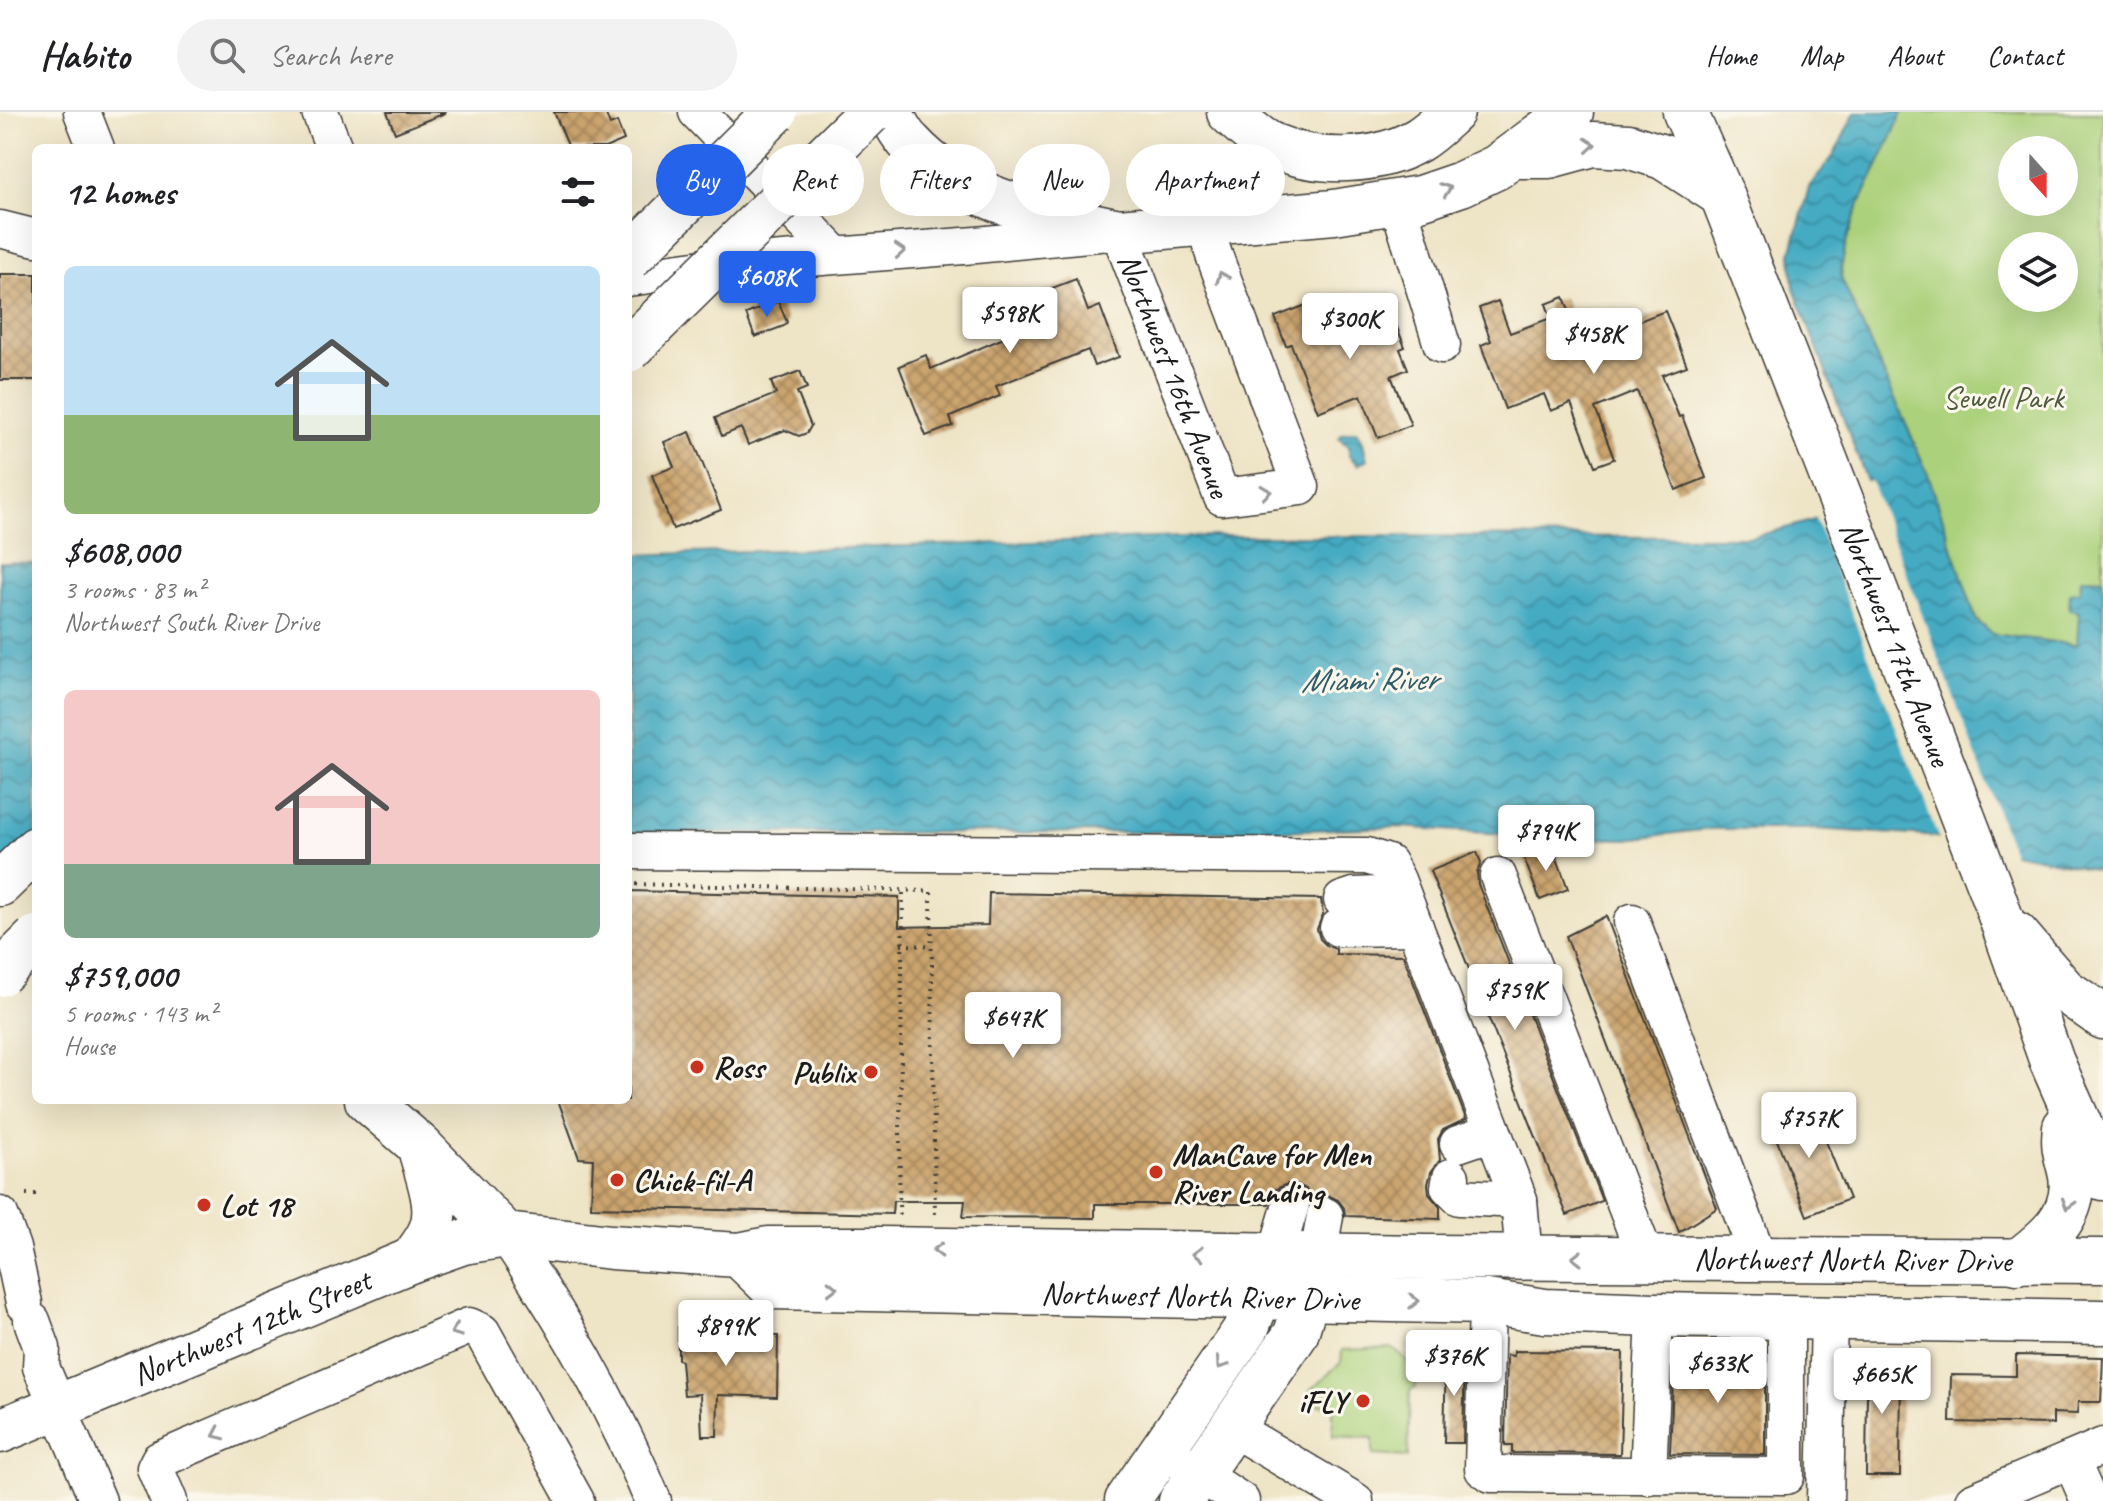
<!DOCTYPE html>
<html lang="en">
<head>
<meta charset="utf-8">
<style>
	body { margin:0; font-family:Caveat,sans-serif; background:#f2f2f2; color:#202124; height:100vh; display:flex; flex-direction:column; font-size:30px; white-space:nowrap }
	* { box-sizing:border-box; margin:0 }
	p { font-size:26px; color:#757577 }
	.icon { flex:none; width:44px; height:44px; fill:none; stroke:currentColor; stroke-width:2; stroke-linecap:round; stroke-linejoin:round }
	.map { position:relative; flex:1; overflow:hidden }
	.panel { position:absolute; left:32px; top:32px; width:600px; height:960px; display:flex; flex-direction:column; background:#fff; border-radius:12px; box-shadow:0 8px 32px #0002 }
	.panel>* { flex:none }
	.top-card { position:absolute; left:656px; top:32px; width:760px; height:72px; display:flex; gap:16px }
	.needle { width:52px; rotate:159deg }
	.buttons { position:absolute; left:1998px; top:24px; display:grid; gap:16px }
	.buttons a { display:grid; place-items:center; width:80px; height:80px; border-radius:50%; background:#fff; box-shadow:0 8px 32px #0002; font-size:40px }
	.price { position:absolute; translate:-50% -68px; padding:0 18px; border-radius:8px; background:#fff; color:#222; font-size:26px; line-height:52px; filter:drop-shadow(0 2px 4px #0008) }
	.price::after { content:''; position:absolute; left:50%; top:48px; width:24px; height:18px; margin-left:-12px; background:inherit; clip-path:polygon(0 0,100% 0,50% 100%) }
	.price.on { background:#2563eb; color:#fff }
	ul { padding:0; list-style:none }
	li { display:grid; align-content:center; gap:16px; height:424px; padding:0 32px }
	li span { display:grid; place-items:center; height:248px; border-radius:12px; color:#555 }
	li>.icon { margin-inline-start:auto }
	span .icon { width:144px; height:144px; fill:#fffc; stroke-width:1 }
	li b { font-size:34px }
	h2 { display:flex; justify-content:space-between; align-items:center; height:96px; padding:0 32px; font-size:34px }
	.pill { padding:0 28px; border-radius:36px; background:#fff; box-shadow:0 8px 32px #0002; font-size:28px; line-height:72px }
	.pill.on { background:#2563eb; color:#fff }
	header { display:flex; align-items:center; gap:48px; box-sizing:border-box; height:112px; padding:0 40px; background:#fff; border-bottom:2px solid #e0e0e0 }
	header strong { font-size:38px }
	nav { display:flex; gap:44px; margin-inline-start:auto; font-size:28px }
	.search { width:560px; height:72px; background:#f2f2f2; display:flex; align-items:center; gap:20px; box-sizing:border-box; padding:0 28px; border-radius:44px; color:#757577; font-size:30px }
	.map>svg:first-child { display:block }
	.green { fill:#acd17b; stroke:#64764c; stroke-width:2; fill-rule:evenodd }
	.water { fill:url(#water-waves); stroke:#306470; stroke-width:2 }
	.pier { fill:#eee4c6 }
	.building { fill:url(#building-cross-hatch) }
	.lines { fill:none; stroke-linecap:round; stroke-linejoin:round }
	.minor-casing { stroke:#3c3a36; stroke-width:39 }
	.major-casing { stroke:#3c3a36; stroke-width:47 }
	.highway-casing { stroke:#3c3a36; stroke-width:47 }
	.path { stroke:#3c3a36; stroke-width:4; stroke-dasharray:2 6; stroke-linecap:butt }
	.minor { stroke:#fff; stroke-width:36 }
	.major { stroke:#fff; stroke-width:44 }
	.highway { stroke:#fff; stroke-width:44 }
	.highway-bridge-casing { stroke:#3c3a36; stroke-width:47; stroke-linecap:butt }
	.highway-bridge { stroke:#fff; stroke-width:44 }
	.oneway { stroke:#999 }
	.poi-dot { fill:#c8321e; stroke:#fbf7ec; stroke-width:3 }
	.labels { text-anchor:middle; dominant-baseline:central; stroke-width:6; stroke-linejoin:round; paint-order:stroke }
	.street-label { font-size:32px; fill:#1c1c1c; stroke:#fbf7ec }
	.park-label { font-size:32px; fill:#4e5b3d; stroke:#fbf7ec }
	.poi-label { font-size:32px; font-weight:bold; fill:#1c1c1c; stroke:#fbf7ec; text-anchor:start }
	.water-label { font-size:34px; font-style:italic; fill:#2e5c67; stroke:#fbf7ec }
</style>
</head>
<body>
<header>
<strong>Habito</strong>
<div class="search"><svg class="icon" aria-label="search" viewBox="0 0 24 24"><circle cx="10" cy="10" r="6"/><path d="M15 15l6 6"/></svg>Search here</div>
<nav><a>Home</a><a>Map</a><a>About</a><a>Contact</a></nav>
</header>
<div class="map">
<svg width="2103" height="1389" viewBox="0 0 2103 1389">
	<defs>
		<pattern id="water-waves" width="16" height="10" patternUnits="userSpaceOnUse" patternTransform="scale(2)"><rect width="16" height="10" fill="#44abc3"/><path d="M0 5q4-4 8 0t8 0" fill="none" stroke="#388a9e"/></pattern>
		<pattern id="building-cross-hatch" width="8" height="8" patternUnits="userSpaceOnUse" patternTransform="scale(2)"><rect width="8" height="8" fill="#cba46e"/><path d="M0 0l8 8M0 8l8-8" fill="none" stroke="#a4855a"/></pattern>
	</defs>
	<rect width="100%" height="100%" fill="#fbf7ec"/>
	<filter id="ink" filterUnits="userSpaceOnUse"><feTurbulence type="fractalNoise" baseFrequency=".0125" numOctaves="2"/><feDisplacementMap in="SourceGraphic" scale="16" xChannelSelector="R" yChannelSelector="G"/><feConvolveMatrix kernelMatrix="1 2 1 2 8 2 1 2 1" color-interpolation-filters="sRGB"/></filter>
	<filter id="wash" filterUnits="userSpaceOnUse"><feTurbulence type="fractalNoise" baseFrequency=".006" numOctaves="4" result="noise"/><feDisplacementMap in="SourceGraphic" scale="32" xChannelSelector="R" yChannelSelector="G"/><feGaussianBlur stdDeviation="1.8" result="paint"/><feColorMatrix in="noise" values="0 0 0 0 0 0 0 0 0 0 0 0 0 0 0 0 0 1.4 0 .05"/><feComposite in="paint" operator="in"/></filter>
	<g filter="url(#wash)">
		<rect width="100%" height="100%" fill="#eee4c6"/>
		<g class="green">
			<path d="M1902,0H2103V467L2082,466L2078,533L1992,522L1976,507L1928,362L1841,166C1843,105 1882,56 1902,0ZM2012,38H2064V90H2012ZM2012,134H2064V186H2012Z"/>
			<path d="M1391,1236C1407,1246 1415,1256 1416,1276L1410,1278L1408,1345L1373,1343V1326L1333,1324V1294L1319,1293L1310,1279L1341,1250L1342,1238Z"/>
		</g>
		<g class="water">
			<path d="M1855,0H1902C1882,56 1843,105 1841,166L1928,362L1976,508L1992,522L2077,533L2079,500L2069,498L2070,481L2080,479L2081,466L2103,467V759L1930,724L1814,717H1709L1627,727L1544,725L1401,715L1244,720L628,721V443L1215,424L1753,425L1811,409L1873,385L1794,176L1791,142L1809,75L1834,43Z"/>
			<path d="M1356,319C1366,329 1363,337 1367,347L1358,353L1349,344V334L1339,327L1341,322Z"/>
			<polygon points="0,450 36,451 36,758 0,753"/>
		</g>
		<polygon class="pier" points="1871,369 2015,746 1940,730 1814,403 1868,382 1864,372"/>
		<g id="blocks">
			<g class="building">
				<polygon points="387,0 445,0 445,1 395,21"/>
				<polygon points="554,0 605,0 610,13 617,10 624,28 605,36 569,36"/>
				<rect x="0" y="162" width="36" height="106"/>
				<polygon points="1076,167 1088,199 1100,194 1119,245 1094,254 1088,238 996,274 1000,284 950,305 953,314 926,324 899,254 926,243 931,257 1004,226 998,209 1025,198 1020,188"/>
				<polygon points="1564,185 1572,207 1585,202 1589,212 1597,208 1603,223 1665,199 1687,254 1662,263 1679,305 1682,304 1706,366 1676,378 1637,279 1595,296 1614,347 1595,354 1571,291 1551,299 1544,282 1505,297 1481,233 1491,229 1479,196 1498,189 1510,221 1551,206 1546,192"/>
				<polygon points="1319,188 1329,215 1387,191 1405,235 1400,237 1408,257 1391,264 1411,313 1378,326 1361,283 1318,300 1291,232 1286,234 1275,205"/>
				<polygon points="778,189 787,210 784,214 755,225 746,202"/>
				<polygon points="800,259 807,276 797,280 811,314 807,321 799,324 785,318 748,333 741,316 722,324 715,306 776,282 771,270"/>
				<polygon points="690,320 721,398 673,417 652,363 674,355 664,330"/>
				<polygon points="1553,735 1568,777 1540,788 1524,746"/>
				<polygon points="1477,740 1481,751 1477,760 1478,772 1602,1089 1567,1103 1430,759"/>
				<polygon points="628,779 899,785 899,815 988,813 989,781 1321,787 1323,802 1317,817 1320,827 1327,834 1336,837 1336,842 1403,843 1466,1007 1443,1018 1438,1027 1440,1048 1431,1060 1428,1072 1429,1082 1440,1095 1440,1107 1345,1104 1344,1096 1338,1088 1328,1083 1319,1084 1311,1089 1306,1077 1296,1072 1287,1072 1276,1077 1269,1092 1095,1092 1095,1106 963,1105 965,1089 893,1089 892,1102 591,1095 593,1047 579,1046 558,988 628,988"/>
				<polygon points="1606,804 1717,1096 1679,1120 1566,824"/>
				<polygon points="1811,992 1849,1087 1807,1104 1769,1008"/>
				<polygon points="678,1215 719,1215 719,1223 778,1224 777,1285 718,1283 717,1324 702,1324 700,1282 684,1283 681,1249 678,1247"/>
				<polygon points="1514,1239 1623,1240 1620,1342 1512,1341 1512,1333 1505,1333 1507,1243 1514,1244"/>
				<polygon points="1446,1242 1465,1242 1463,1331 1444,1331"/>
				<polygon points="1674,1242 1765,1243 1765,1343 1670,1342"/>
				<polygon points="2016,1243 2103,1245 2101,1290 2078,1290 2077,1302 2053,1301 2053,1312 1950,1310 1951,1263 2016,1264"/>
				<polygon points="1856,1251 1901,1252 1900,1364 1866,1364 1867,1280 1855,1280"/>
			</g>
		</g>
	</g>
	<g filter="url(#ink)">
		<use href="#blocks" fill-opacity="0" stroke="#3c3a36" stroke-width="2"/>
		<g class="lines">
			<g class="minor-casing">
				<g id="minor">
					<polyline points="82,0 96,36"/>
					<polyline points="320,0 334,36"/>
					<polyline points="697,0 836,143"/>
					<polyline points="1398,91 1442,233"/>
					<polyline points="0,117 36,126"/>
					<path id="s1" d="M628,166L732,152L976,133L1119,119L1222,385L1301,375L1214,143L1204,111"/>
					<polyline points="628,739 1367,744 1388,751 1397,768 1519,1088 1524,1146"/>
					<polyline points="1498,764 1646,1146"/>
					<polyline points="1342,788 1354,784 1402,782"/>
					<polyline points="1632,810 1759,1147"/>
					<polyline points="1338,816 1415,815"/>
					<polyline points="1458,1032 1493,1020"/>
					<polyline points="1451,1065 1449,1075 1459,1085 1519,1088"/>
					<polyline points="0,1103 12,1136 24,1191"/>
					<path d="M506,1123C564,1208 614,1294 653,1389"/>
					<polyline points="1276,1143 1291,1092"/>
					<polyline points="1318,1143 1325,1104"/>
					<polyline points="32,1209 42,1236 41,1255 98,1389"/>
					<polyline points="1232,1316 1355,1389"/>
					<polyline points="1179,1348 1241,1389"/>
					<polyline points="2071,1348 2089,1389"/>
					<polyline points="1483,1357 1487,1190"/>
					<polyline points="1491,1362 1786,1364 1786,1203"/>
					<polyline points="1648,1364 1655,1203"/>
					<polyline points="169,1389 155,1356 159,1348 469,1214 482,1220 576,1389"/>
					<polyline points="1825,1389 1829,1204"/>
					<polyline points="1973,1389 2103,1334"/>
				</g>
			</g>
			<g class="major-casing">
				<g id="major">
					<path id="s2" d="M1685,0L1722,83L1841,388L1995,789L2052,950L2103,1066"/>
					<polyline points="1521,44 1549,44 1593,32 1628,34 1663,45 1722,83"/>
					<polyline points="1119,119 1334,100 1420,86 1461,72 1497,55 1571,0"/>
					<polyline points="2016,822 2064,878 2103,905"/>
					<polyline points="367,988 420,1034 506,1123"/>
					<path id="s3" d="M739,1143L772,1175L1487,1190L1545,1199L1655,1203L2103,1210"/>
					<path d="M412,1148C418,1139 426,1130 430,1120C442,1096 426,1061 420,1036"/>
					<path d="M2017,1150C2046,1128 2077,1104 2071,1064C2067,1043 2062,1038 2065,1015"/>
					<path id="s4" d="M0,1319L412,1148L463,1130L506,1123L611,1135L739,1143L768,1137H881L1427,1145L2103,1149"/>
					<polyline points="1127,1389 1247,1215 1269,1160"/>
					<polyline points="1181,1389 1296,1222 1314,1161"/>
				</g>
			</g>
			<g class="highway-casing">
				<g id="highway">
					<path d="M889,0C896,10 901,23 910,31C965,91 1044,102 1119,119"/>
					<path d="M1229,0C1242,12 1257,27 1274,34C1319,53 1376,52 1418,28C1430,21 1442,9 1452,0"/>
					<polyline points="0,772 36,737"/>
				</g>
			</g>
			<g class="path">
				<polyline points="628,772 931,779 935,1105"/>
				<polyline points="901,833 930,834"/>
				<polyline points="26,1082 41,1082"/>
				<polyline points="899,1103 903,778"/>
			</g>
			<use href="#minor" class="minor"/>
			<use href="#major" class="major"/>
			<use href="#highway" class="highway"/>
			<g class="highway-bridge-casing">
				<g id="highway-bridge">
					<polyline points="628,147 775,0"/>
					<polyline points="628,238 870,0"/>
					<polyline points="0,862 36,826"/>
				</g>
			</g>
			<use href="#highway-bridge" class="highway-bridge"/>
		</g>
		<defs><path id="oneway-chevron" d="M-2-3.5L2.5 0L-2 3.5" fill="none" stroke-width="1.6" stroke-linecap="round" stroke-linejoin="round" transform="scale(2)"/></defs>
		<g class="oneway">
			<use href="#oneway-chevron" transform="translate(1590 33) rotate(-5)"/>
			<use href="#oneway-chevron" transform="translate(1446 77) rotate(-20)"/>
			<use href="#oneway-chevron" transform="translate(900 139) rotate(-4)"/>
			<use href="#oneway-chevron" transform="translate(1222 165) rotate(-111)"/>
			<use href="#oneway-chevron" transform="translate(1266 380) rotate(-7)"/>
			<use href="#oneway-chevron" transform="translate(2068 1092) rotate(107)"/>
			<use href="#oneway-chevron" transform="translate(938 1138) rotate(-179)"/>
			<use href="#oneway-chevron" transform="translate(1198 1142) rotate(-179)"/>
			<use href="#oneway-chevron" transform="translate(1577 1146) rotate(-180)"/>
			<use href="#oneway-chevron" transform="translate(832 1176) rotate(1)"/>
			<use href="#oneway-chevron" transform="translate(1414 1189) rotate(1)"/>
			<use href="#oneway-chevron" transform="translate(456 1219) rotate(160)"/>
			<use href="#oneway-chevron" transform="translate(1221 1252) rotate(125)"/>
			<use href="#oneway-chevron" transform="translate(218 1322) rotate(156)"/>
		</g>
	</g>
	<g class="poi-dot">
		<circle cx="697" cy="955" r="8"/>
		<circle cx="871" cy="960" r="8"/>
		<circle cx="1156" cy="1060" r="8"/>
		<circle cx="617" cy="1068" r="8"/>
		<circle cx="204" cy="1093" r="8"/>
		<circle cx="1363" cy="1289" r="8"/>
	</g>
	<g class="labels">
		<g class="street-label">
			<text stroke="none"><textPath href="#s1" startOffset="648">Northwest 16th Avenue</textPath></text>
			<text stroke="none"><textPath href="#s2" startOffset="572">Northwest 17th Avenue</textPath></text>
			<text stroke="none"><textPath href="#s4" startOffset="1892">Northwest North River Drive</textPath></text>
			<text stroke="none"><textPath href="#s3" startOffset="474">Northwest North River Drive</textPath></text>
			<text stroke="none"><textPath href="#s4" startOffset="272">Northwest 12th Street</textPath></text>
		</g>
		<g class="park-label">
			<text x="2003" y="285">Sewell Park</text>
		</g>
		<g class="poi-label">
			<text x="713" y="955">Ross</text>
			<text x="855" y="960" text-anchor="end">Publix</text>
			<text x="1172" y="1042">ManCave for Men<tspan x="1172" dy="37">River Landing</tspan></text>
			<text x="633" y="1068">Chick-fil-A</text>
			<text x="220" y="1093">Lot 18</text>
			<text x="1347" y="1289" text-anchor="end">iFLY</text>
		</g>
		<g class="water-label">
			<text transform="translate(1369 567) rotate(-1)">Miami River</text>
		</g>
	</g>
</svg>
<div class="buttons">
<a><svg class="needle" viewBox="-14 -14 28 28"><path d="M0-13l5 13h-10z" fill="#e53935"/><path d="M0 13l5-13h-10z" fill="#757577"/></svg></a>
<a><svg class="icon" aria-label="layers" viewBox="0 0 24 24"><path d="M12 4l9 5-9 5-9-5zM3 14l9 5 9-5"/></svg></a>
</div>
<b class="price on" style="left:767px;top:207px">$608K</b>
<b class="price" style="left:1010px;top:243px">$598K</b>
<b class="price" style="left:1350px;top:249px">$300K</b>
<b class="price" style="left:1594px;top:264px">$458K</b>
<b class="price" style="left:1546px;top:761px">$794K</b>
<b class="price" style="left:1515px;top:920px">$759K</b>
<b class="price" style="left:1013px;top:948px">$647K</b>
<b class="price" style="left:1809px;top:1048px">$757K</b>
<b class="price" style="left:726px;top:1256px">$899K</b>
<b class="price" style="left:1454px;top:1286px">$376K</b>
<b class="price" style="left:1718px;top:1293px">$633K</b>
<b class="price" style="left:1882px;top:1304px">$665K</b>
<div class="top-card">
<a class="pill on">Buy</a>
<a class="pill">Rent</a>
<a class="pill">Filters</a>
<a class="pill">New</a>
<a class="pill">Apartment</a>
</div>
<section class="panel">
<h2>12 homes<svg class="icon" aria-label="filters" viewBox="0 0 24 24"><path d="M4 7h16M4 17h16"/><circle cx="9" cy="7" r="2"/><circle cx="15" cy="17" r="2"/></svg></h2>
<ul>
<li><span style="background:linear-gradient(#bfe0f5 60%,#8fb573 0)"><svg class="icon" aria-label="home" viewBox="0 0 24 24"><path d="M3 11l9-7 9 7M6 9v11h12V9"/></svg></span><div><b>$608,000</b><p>3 rooms · 83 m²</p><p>Northwest South River Drive</p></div></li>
<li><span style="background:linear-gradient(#f6c9c9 70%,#7fa58c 0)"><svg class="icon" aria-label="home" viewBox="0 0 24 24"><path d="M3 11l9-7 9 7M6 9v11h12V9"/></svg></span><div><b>$759,000</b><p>5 rooms · 143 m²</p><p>House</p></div></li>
</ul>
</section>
</div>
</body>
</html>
